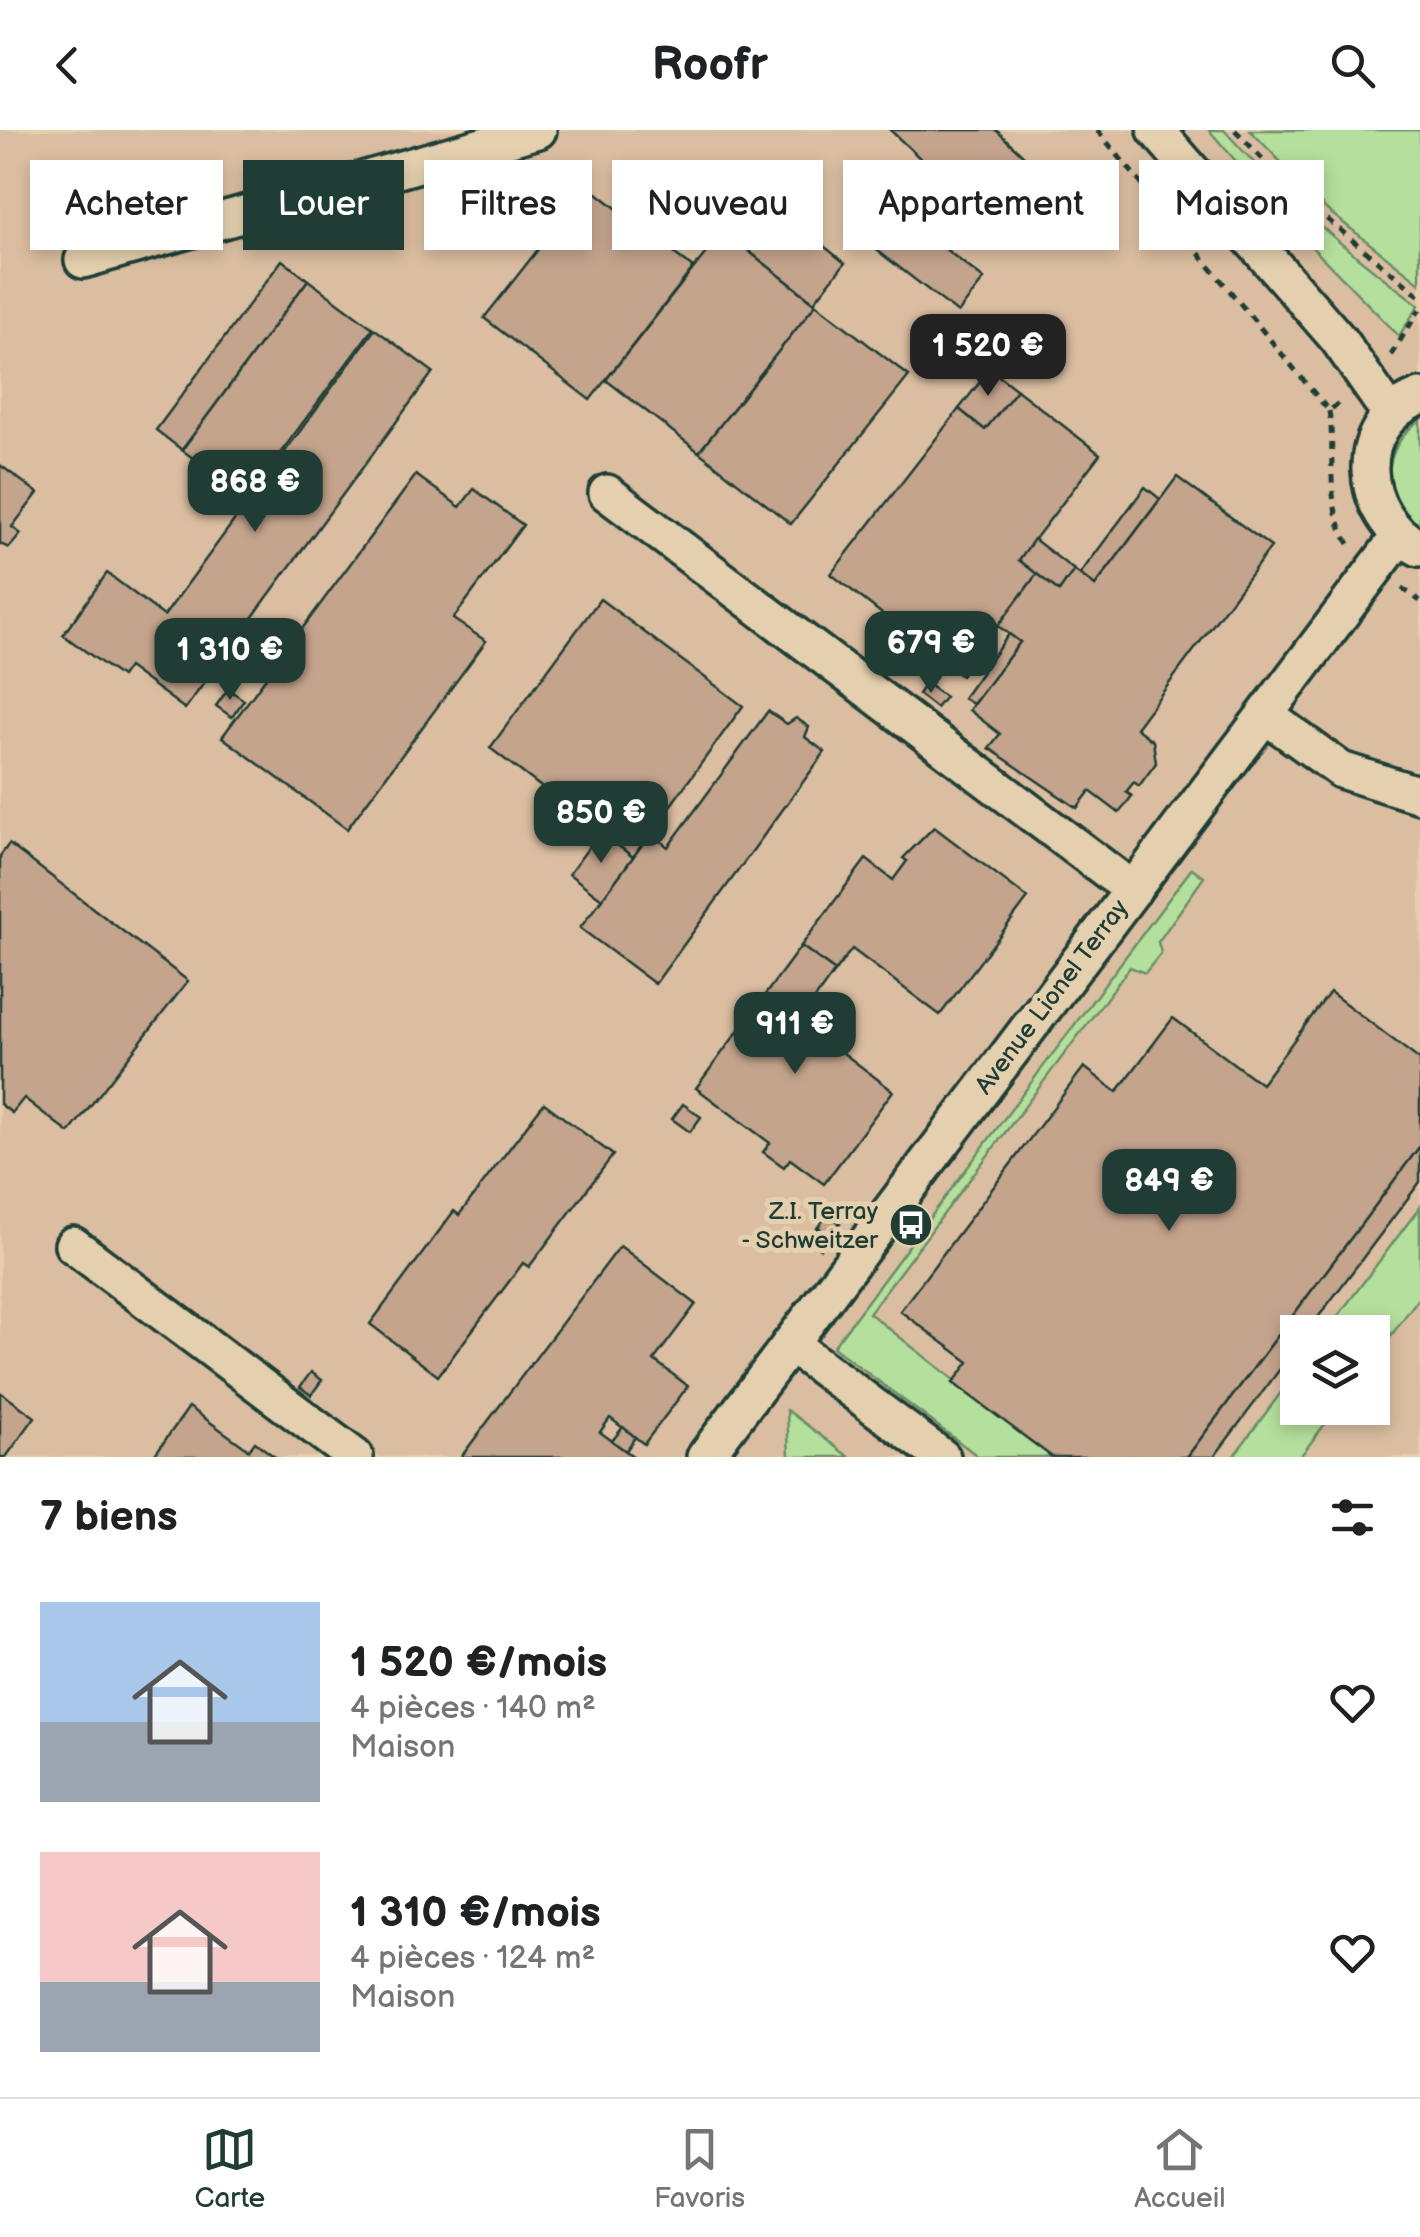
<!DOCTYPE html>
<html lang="fr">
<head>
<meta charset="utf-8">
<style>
	body { margin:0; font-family:"Balsamiq Sans",sans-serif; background:#f2f2f2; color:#202124; height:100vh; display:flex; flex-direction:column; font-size:38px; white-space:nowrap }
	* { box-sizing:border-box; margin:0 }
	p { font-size:32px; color:#757577 }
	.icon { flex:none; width:55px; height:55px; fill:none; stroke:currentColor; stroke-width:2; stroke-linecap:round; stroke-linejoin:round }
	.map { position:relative; height:1327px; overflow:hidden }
	.details { display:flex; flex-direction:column; background:#fff; flex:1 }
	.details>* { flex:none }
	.banner { position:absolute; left:30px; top:30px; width:1360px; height:90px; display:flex; gap:20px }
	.controls { position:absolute; left:1280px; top:1185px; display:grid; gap:20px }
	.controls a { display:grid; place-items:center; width:110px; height:110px; border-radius:0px; background:#fff; box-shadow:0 5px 15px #0003; font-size:50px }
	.price { position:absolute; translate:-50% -85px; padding:0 22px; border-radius:20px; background:#1f3d34; color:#fff; font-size:32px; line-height:65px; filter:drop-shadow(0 2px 5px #0008) }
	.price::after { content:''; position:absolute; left:50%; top:60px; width:30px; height:22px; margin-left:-15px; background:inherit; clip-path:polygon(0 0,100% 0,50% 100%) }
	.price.on { background:#222; color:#fff }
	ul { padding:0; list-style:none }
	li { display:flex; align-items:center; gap:30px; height:250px; padding:0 40px }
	li span { display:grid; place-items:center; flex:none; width:280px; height:200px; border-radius:0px; color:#555 }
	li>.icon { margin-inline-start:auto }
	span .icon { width:120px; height:120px; fill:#fffc; stroke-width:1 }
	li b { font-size:42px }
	h2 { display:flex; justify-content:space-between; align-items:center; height:120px; padding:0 40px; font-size:42px }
	.chip { padding:0 35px; border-radius:0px; background:#fff; box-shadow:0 5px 15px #0003; font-size:35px; line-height:90px }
	.chip.on { background:#1f3d34; color:#fff }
	header { display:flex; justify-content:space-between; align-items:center; height:130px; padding:0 40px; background:#fff; font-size:45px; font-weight:700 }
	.dock { display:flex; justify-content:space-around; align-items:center; height:140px; border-top:2px solid #e0e0e0; background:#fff; font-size:28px; color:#757577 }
	.dock a { display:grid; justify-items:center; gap:5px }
	.dock .on { color:#1f3d34 }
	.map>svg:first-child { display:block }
	.built { fill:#dbbea1; fill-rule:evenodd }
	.green { fill:#b5df9c; stroke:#6a8e68; stroke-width:2.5 }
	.building { fill:#c5a48d; stroke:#1f3d34; stroke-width:2.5 }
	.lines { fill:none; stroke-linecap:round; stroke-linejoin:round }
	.minor-casing { stroke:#1f3d34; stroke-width:42 }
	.path { stroke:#1f3d34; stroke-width:5; stroke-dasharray:8 8; stroke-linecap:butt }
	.minor { stroke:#e4d0ae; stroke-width:35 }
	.labels { text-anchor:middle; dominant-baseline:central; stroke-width:10; stroke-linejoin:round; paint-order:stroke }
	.street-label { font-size:25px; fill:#1f3d34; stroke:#e4d0ae }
	.poi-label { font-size:25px; fill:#1f3d34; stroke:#e4d0ae; text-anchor:end }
</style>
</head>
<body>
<header><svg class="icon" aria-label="back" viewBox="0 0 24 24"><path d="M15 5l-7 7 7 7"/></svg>Roofr<svg class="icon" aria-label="search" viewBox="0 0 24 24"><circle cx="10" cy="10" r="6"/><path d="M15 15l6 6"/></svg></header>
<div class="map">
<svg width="1420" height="1327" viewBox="0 0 1420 1327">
	<rect width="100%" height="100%" fill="#eacdac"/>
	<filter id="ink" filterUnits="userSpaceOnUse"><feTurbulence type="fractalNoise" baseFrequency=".01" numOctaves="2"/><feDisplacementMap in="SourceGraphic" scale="20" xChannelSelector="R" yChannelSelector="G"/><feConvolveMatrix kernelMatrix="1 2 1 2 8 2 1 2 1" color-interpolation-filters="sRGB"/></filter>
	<g filter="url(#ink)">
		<path class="built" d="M0,0H1420V1327H0ZM1298,1202H1372V1278H1298Z"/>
		<g class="green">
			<path d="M1209,0H1224C1283,67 1348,122 1419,175L1399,206L1298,103Z"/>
			<polygon points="1250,0 1420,0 1420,153 1327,80"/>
			<path d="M1420,290V396C1377,371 1381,317 1420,290Z"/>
			<polygon points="1192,738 1204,747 1158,812 1161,823 1145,843 1130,837 869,1183 1052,1327 979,1327 833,1217"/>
			<polygon points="1420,1077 1420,1166 1373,1230 1372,1202 1326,1202"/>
			<polygon points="1297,1241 1298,1278 1337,1278 1300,1327 1233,1327"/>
			<polygon points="787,1280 849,1327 789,1327"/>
		</g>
		<g class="building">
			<polygon points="890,0 996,0 1024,26 974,79"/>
			<polygon points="588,56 693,138 590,270 484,188"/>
			<polygon points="873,63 984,149 958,183 847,97"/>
			<polygon points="770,73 845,133 814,172 738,113"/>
			<polygon points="723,101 816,174 699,322 606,250"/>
			<polygon points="282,130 308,150 182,320 156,300"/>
			<polygon points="308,150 373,198 247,368 182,320"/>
			<polygon points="816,174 909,246 791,394 699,322"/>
			<polygon points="375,199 433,242 185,579 128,537 121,547 63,505 107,443 164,486"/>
			<polygon points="990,239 1017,260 985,300 959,279"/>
			<polygon points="1017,260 1100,324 1019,430 1037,444 998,496 979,481 941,530 831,444 959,279 985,300"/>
			<polygon points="0,335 38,363 12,397 21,404 9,418 0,414"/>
			<polygon points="416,345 460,377 474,359 523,395 453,489 486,511 347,699 222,607"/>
			<polygon points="1177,347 1271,417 1136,598 1153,611 1156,633 1139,656 1134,652 1126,662 1132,666 1119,683 1090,661 1077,678 989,618 1000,604 969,580 1020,512 998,496 1037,444 1059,461 1074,440 1095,456"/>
			<polygon points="1145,357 1160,369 1095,456 1080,444"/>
			<polygon points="1034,409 1074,440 1059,461 1019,430"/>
			<polygon points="600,469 743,576 633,727 490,618"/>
			<polygon points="979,481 998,496 961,546 941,530"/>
			<polygon points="1009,504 1020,512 973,574 963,568"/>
			<polygon points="926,553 945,567 936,578 918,564"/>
			<polygon points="228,559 244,570 232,587 216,576"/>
			<polygon points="768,581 787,594 796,588 809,597 805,607 825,622 655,854 580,798 651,703 668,717"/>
			<polygon points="934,697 1028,768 940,885 852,819 835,841 801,816 866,729 893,750 907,731 903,728"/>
			<polygon points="600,702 633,727 602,769 569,744"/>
			<polygon points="9,714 188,851 69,1003 24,968 12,983 0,974 0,726"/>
			<polygon points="801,816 835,841 800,890 893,961 824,1054 790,1029 784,1037 763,1022 770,1013 696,958"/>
			<polygon points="1330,862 1420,930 1420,1016 1187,1327 1052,1327 953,1253 969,1232 900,1181 1084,937 1117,962 1173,888 1261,954"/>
			<polygon points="544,973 613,1025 529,1137 523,1133 438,1246 370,1194 454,1081 459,1085"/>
			<polygon points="683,974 701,987 690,1002 672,989"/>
			<polygon points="1420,1016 1420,1052 1307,1202 1298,1202 1298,1215 1214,1327 1187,1327"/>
			<polygon points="828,1084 840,1093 830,1106 818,1097"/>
			<polygon points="818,1097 830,1106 820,1119 808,1111"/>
			<polygon points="620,1116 696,1174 654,1230 688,1256 644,1314 610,1288 600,1302 634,1327 461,1327"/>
			<polygon points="311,1242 322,1250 311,1265 300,1257"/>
			<polygon points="0,1262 35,1287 6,1327 0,1327"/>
			<polygon points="189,1277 249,1320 255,1312 275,1327 153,1327"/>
			<polygon points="623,1297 635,1307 626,1321 612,1311"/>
		</g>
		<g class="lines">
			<g class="minor-casing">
				<g id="minor">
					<polyline points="1156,0 1338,209 1391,285"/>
					<polyline points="83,130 538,0"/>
					<polyline points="607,363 1133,760"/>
					<path d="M1419,418C1358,386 1349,294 1420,267"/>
					<polyline points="1265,585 1341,640 1420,665"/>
					<polyline points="73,1115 355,1327"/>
					<polyline points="790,1214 942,1327"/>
					<polyline points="705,1327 1399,407"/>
				</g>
			</g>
			<g class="path">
				<polyline points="1097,0 1329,281 1342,270"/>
				<polyline points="1235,0 1293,61 1420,166"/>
				<polyline points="1391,225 1420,179"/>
				<path d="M1329,281C1337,331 1322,372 1351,417"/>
				<polyline points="1402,458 1420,471"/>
			</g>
			<use href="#minor" class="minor"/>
		</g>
	</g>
	<defs>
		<g id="bus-disc" transform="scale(2.25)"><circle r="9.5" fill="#1f3d34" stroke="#e4d0ae"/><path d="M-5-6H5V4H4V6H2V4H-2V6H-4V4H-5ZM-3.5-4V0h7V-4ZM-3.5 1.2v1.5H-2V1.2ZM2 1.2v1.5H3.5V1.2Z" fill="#fff"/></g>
	</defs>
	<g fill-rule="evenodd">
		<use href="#bus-disc" x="911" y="1095"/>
	</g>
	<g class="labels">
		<g class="street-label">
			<text transform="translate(1052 867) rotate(-53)">Avenue Lionel Terray</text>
		</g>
		<g class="poi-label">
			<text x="878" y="1081">Z.I. Terray<tspan x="878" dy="29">- Schweitzer</tspan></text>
		</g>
	</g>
</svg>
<div class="controls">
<a><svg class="icon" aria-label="layers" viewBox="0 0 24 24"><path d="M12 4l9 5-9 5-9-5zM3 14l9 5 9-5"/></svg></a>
</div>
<b class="price on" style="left:988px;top:269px">1 520 €</b>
<b class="price" style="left:255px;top:405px">868 €</b>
<b class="price" style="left:931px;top:566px">679 €</b>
<b class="price" style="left:230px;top:573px">1 310 €</b>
<b class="price" style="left:601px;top:736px">850 €</b>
<b class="price" style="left:795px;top:947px">911 €</b>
<b class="price" style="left:1169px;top:1104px">849 €</b>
<div class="banner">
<a class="chip">Acheter</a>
<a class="chip on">Louer</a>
<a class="chip">Filtres</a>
<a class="chip">Nouveau</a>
<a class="chip">Appartement</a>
<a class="chip">Maison</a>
</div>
</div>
<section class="details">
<h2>7 biens<svg class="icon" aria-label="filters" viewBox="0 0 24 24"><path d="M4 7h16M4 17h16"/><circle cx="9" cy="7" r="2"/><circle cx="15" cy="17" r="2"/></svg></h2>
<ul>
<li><span style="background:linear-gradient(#a9c7e8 60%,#9aa5b1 0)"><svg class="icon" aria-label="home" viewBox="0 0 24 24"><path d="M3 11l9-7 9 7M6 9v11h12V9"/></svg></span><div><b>1 520 €/mois</b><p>4 pièces · 140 m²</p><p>Maison</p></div><svg class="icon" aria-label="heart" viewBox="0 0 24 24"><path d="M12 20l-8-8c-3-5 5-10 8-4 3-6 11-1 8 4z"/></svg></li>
<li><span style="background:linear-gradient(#f6c9c9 65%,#9aa5b1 0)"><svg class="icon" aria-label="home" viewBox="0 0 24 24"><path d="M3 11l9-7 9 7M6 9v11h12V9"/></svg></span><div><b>1 310 €/mois</b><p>4 pièces · 124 m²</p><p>Maison</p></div><svg class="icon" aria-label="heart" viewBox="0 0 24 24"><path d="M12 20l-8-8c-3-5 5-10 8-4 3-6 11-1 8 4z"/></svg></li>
</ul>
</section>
<nav class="dock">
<a class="on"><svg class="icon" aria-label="map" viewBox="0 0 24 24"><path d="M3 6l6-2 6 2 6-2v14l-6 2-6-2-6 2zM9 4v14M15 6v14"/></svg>Carte</a>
<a><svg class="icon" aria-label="saved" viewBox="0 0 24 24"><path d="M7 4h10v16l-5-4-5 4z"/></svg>Favoris</a>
<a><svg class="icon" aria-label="home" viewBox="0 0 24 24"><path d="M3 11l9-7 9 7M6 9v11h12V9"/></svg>Accueil</a>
</nav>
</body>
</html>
